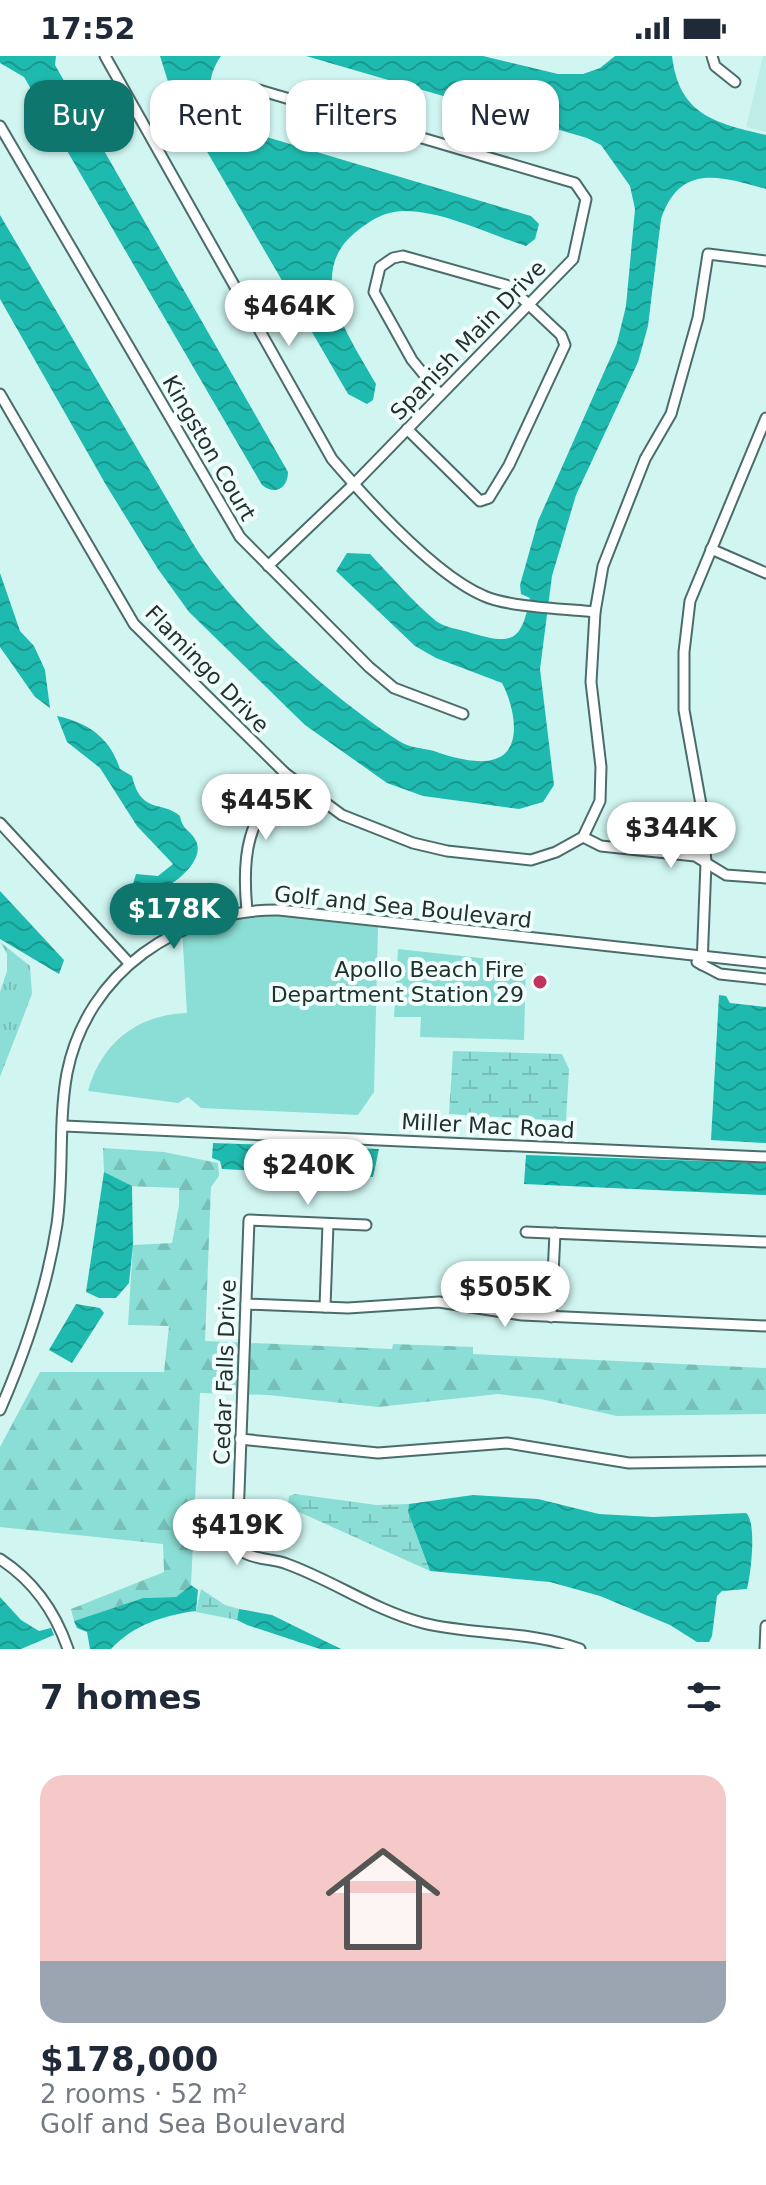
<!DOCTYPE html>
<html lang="en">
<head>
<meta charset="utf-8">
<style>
	body { margin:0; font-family:"DejaVu Sans",sans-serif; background:#f6f6f7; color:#1f2937; height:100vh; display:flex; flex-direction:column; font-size:30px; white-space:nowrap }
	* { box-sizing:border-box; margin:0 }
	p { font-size:26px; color:#747a83 }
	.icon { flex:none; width:44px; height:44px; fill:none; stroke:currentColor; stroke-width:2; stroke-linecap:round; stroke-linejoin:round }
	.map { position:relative; height:1593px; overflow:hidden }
	.panel { display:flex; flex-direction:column; background:#fff; flex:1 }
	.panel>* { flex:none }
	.guide { position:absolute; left:24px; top:24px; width:718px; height:72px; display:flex; gap:16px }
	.price { position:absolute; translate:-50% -68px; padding:0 18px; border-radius:28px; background:#fff; color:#222; font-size:26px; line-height:52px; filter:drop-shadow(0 2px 4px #0008) }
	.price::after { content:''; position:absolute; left:50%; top:48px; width:24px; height:18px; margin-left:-12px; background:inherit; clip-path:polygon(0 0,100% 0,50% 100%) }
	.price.active { background:#0f766e; color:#fff }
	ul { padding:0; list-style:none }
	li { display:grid; align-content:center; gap:16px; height:424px; padding:0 40px }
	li+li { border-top:2px solid #e0e1e3 }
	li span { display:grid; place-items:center; height:248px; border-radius:24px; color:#555 }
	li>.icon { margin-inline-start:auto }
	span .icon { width:144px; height:144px; fill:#fffc; stroke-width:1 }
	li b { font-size:34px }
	h2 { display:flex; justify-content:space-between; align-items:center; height:96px; padding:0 40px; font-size:34px }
	.tag { padding:0 28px; border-radius:24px; background:#fff; box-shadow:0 2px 6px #0004; font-size:28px; line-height:72px }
	.tag.active { background:#0f766e; color:#fff }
	.status { display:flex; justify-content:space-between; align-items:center; height:56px; padding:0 40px; background:#fff; direction:ltr }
	.status svg { height:22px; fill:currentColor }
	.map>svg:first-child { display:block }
	.built { fill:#beede7 }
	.grass { fill:url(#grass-tufts) }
	.forest { fill:url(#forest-firs) }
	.wetland { fill:url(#wetland-marsh) }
	.park { fill:#8bded5 }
	.water { fill:url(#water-waves) }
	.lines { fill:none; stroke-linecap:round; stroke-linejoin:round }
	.minor-casing { stroke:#4b6c69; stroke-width:13 }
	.minor { stroke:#fff; stroke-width:9 }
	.poi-dot { fill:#c2345f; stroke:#f0fefc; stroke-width:3 }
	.labels { text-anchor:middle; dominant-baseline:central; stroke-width:8; stroke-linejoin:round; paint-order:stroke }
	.street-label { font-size:22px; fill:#22302e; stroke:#f0fefc }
	.poi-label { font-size:22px; fill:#22302e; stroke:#f0fefc; text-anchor:end }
</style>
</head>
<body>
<div class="status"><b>17:52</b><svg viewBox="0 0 49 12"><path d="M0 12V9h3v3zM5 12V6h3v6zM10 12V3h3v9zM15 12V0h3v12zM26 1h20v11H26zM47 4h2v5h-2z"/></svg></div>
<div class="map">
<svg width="766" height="1593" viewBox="0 0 766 1593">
	<defs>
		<pattern id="grass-tufts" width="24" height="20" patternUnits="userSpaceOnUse" patternTransform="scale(2)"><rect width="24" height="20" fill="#8bded5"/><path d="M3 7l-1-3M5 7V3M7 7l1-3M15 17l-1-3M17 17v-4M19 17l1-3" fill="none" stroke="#78bfb7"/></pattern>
		<pattern id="forest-firs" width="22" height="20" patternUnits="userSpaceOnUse" patternTransform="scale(2)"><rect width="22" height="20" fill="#8bded5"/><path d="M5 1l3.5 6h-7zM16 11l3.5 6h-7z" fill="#78bfb7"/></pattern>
		<pattern id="wetland-marsh" width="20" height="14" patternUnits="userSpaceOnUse" patternTransform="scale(2)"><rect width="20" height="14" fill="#8bded5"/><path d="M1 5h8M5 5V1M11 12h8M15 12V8" fill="none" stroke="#78bfb7"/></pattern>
		<pattern id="water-waves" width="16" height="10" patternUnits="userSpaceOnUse" patternTransform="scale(2)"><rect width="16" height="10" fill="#1fbaaf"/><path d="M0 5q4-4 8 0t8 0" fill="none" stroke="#1b988f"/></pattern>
	</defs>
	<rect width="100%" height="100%" fill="#d1f6f2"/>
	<polygon class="built" points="763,0 766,0 766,76 746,71"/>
	<polygon class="grass" points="0,886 30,910 32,938 0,1021 0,936 7,915 7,898"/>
	<polygon class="forest" points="103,1092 164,1096 218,1107 219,1120 211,1131 205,1285 392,1293 393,1288 473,1291 473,1298 766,1312 766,1358 617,1360 541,1343 498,1338 378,1351 268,1339 200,1337 191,1529 176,1541 143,1542 74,1565 71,1553 164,1516 163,1488 0,1471 0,1391 40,1316 164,1316 169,1270 128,1269 133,1189 172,1187 179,1149 179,1132 127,1130 104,1116"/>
	<g class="wetland">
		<polygon points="453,995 562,998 569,1013 566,1065 449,1058"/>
		<polygon points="295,1438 377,1449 409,1448 408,1456 430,1515 288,1451 289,1440"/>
		<polygon points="201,1533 225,1549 239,1553 237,1564 196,1556"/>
	</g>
	<g class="park">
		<path d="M247,855L378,871L374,1036L358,1059L201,1052L188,1041L178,1047L88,1035C102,986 137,959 187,957L182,873Z"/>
		<polygon points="398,893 526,907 524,984 420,981 421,961 394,961"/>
	</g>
	<g class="water">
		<path d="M0,0H56L55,9L288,416C288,432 275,440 262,429L24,21L0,7Z"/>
		<path d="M160,0H221C203,25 207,57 236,72L531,160L539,168L535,183L526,190C488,178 442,154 402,155C384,156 371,164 357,175C302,218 351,283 376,328L373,344L367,348L348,338L170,32Z"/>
		<path d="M306,0H483L558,18H583L600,12L615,0H672C679,59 715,67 766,79V133C720,120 680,107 661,163L648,270L638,306L576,439L552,520L540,613L554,729L543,746L519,753L423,740L387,727L305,669L189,556L158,513L106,429L0,243V159L192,486C234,556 330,640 399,685C409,692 423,692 434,695C450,701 478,709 495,703C525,694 513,647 502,627L436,602L415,590L336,515L347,497L370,498C391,520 412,545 436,565C445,572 460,573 471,577C513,589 521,586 530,542L521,538L520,529L538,465L617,287L626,250L635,153L630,130L601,89L587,82Z"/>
		<polygon points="0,517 20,575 34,590 45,614 50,652 35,641 0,591"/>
		<path d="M57,660C89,667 110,682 120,713L132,720C141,759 162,744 180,760C182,774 191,774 196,785C205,803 177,827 163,832C152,836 142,833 132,831L136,818L158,820L173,808L137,770L100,712L67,686Z"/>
		<polygon points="0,835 64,904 59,918 0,883"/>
		<polygon points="719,939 726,940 730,947 766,951 766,1087 711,1084"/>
		<polygon points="213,1087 379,1093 373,1121 222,1113 220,1105 212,1102"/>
		<polygon points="526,1099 766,1107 766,1139 524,1128"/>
		<polygon points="104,1116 132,1130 133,1189 129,1227 116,1242 99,1242 86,1236"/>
		<polygon points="76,1248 100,1252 104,1257 72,1307 49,1294"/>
		<path d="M473,1439L538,1443L599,1458L653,1461L746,1457C757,1466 751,1518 747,1533L722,1535L717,1540L712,1580L709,1586H697L670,1569L600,1540L550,1526L430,1515L408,1456L409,1448Z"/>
		<path d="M191,1529L198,1534L196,1555C165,1559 133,1569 111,1593H90L87,1576L77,1572L74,1565L143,1542L176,1541Z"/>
		<polygon points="0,1541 21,1564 39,1575 51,1572 54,1579 21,1593 0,1593"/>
		<polygon points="239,1553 272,1559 341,1593 320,1593 247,1569 237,1564"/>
	</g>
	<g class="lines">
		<g class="minor-casing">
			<g id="minor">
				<path d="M105,0L332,403C368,445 435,519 484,540C508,551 566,553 595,556"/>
				<polyline points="712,0 715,10 735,26"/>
				<polyline points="259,34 575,127 586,143 573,203 354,428 268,510"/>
				<polyline points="0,70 240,481 369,611 394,632 463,658"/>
				<polyline points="0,338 134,568 285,717 342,759 413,787 447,795 531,804 556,796 583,781 600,745 601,711 591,626 595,556 603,510 645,403 671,358 698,262 708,198 766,205"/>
				<polyline points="407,373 480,445 489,442 509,409 565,289 561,279 509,230 403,200 393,202 380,211 374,236 412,304 439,337"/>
				<polyline points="711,493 766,517"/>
				<polyline points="0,767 129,907"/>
				<polyline points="583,781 601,790 695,800 726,819 766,822"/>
				<path d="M247,855C241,793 249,768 285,717"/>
				<polyline points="697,906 720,918 766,923"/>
				<polyline points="702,909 706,807 702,754 684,654 684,596 690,545 766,362"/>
				<polyline points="64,1070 766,1101"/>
				<path d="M366,1169L249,1164L237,1490C246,1504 272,1502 287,1508C334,1525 374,1554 423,1567C475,1580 529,1574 580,1593"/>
				<polyline points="526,1176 766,1186"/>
				<polyline points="246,1248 348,1252 439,1246 522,1259 766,1270"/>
				<polyline points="325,1251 328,1168"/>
				<polyline points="551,1261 555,1177"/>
				<path d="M0,1354C26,1294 47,1233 57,1168C64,1118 58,1066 67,1017C87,916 180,853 279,854L766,907"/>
				<polyline points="240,1383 378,1397 507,1387 629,1407 766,1405"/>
				<path d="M0,1503C34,1525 55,1555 68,1593"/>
				<polyline points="765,1593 766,1570"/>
			</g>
		</g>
		<use href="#minor" class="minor"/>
	</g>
	<circle class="poi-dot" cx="540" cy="926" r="8"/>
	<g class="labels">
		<g class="street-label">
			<text transform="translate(468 284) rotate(-46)">Spanish Main Drive</text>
			<text transform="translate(209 392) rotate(60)">Kingston Court</text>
			<text transform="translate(207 613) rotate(46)">Flamingo Drive</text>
			<text transform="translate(403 851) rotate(6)">Golf and Sea Boulevard</text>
			<text transform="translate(488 1070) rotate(3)">Miller Mac Road</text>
			<text transform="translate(225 1316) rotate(-88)">Cedar Falls Drive</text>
		</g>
		<g class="poi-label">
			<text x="524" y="913">Apollo Beach Fire<tspan x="524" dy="25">Department Station 29</tspan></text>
		</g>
	</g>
</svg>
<b class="price" style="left:289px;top:292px">$464K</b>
<b class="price" style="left:266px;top:786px">$445K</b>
<b class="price" style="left:671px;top:814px">$344K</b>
<b class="price active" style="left:174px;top:895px">$178K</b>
<b class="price" style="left:308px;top:1151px">$240K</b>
<b class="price" style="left:505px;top:1273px">$505K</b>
<b class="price" style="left:237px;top:1511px">$419K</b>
<div class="guide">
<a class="tag active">Buy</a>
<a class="tag">Rent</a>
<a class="tag">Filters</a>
<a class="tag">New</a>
</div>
</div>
<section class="panel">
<h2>7 homes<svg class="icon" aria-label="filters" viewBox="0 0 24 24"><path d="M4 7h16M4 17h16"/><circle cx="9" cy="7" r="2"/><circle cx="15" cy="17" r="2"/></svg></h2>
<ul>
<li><span style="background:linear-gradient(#f6c9c9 75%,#9aa5b1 0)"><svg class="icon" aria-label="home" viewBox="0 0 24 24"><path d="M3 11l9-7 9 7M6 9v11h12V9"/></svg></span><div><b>$178,000</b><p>2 rooms · 52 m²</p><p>Golf and Sea Boulevard</p></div></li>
</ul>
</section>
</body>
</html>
